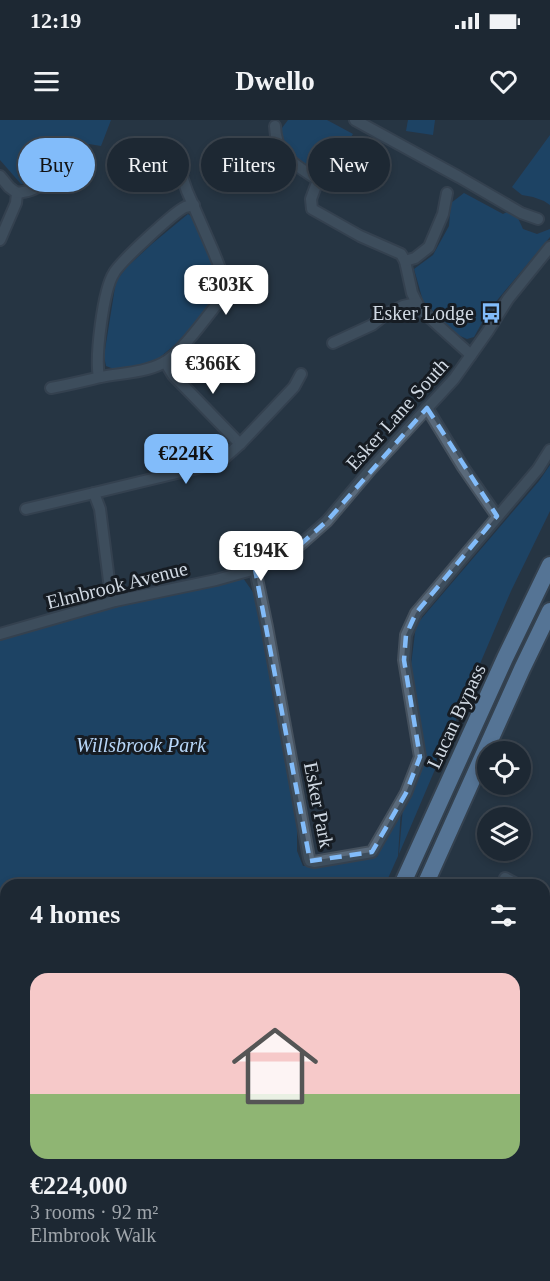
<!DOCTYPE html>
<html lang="en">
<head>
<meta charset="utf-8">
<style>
	body { margin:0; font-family:"Times New Roman",serif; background:#2a343f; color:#f1f3f6; height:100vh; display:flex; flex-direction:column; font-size:22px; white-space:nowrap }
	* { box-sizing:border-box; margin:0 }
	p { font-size:20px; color:#a0a6ac }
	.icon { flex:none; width:33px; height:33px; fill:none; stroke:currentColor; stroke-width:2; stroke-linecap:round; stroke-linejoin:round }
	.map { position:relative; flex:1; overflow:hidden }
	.side { position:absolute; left:0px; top:759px; width:550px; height:402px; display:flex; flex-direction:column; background:#1d2833; border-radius:18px 18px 0 0; box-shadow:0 3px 9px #0003,0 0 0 2px #3b444e }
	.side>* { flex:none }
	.hud { position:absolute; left:18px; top:18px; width:514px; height:54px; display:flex; gap:12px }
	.fabs { position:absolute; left:477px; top:621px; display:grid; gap:12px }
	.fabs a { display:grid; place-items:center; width:54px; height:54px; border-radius:50%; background:#1d2833; box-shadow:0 3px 9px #0003,0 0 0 2px #3b444e; font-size:30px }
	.price { position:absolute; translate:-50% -51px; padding:0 14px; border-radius:12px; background:#fff; color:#222; font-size:20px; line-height:39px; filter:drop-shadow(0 2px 3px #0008) }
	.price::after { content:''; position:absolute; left:50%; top:36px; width:18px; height:14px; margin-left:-9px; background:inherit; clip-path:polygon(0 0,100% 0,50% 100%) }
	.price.current { background:#82bcfa; color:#111 }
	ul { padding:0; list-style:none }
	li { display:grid; align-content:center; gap:12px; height:318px; padding:0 30px }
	li span { display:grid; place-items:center; height:186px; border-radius:18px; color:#555 }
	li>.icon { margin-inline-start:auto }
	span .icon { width:108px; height:108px; fill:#fffc; stroke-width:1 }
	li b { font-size:26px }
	h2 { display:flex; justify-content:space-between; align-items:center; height:72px; padding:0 30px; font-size:26px }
	.tag { padding:0 21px; border-radius:27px; background:#1d2833; box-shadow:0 3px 9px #0003,0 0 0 2px #3b444e; font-size:21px; line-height:54px }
	.tag.current { background:#82bcfa; color:#111 }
	.status { display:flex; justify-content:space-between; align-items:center; height:42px; padding:0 30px; background:#1d2833; direction:ltr }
	.status svg { height:16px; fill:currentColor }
	header { display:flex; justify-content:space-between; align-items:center; height:78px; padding:0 30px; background:#1d2833; font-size:27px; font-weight:700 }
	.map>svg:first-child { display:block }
	.green { fill:#13548d }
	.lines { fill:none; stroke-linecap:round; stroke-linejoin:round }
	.minor-casing { stroke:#45515e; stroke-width:14 }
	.highway-casing { stroke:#45515e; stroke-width:20 }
	.minor { stroke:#5a6a7b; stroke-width:10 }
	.highway { stroke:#8ec2f9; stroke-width:16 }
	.marked { fill:none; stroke:#82bcfa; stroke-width:4.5; stroke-dasharray:12 8; stroke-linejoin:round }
	.labels { text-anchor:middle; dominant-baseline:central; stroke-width:6; stroke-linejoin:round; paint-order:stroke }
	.poi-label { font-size:20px; fill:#d0d9e3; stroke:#161c23; text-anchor:end }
	.street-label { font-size:20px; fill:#d0d9e3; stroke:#161c23 }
	.park-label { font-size:20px; font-style:italic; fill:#b8d7f9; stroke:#161c23 }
</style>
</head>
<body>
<div class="status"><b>12:19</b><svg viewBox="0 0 49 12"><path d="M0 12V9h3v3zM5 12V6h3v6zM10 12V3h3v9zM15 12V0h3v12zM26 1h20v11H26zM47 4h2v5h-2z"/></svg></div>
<header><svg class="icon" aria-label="menu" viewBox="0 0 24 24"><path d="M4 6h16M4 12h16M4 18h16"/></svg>Dwello<svg class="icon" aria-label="heart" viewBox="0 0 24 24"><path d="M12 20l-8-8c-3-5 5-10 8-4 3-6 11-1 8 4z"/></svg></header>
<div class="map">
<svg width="550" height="1161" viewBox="0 0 550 1161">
	<rect width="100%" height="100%" fill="#273544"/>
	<g class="green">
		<polygon points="0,0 111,0 101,26 89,24 85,28 64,22 55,22 51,27 41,54 33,63 21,64 0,40"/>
		<polygon points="288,0 327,0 353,14 348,21 338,18 324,50 314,50 286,32 279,16 282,8"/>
		<polygon points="408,0 435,0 433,15 406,11"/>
		<polygon points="550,15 550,85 544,81 533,77 522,75 512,67"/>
		<polygon points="464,73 503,94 511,90 517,96 523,109 537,114 550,109 550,117 489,190 474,217 467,219 458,215 423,181 414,149 433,135 449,106 451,83"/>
		<polygon points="188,94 193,98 199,109 219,161 218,176 177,223 159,238 137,246 114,249 106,246 104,236 116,161 127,147 153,123"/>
		<polygon points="550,345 550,391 511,471 399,734 403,687 422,637 411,545 416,505 539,361"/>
		<path d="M243,458L257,478L268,538L297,707V731L303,746L377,737L401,688L398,736L385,765H6V917L0,914V521C79,492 161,477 243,458Z"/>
		<polygon points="550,940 550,1027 545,1028 545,942"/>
	</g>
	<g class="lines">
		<g class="minor-casing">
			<g id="minor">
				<polyline points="355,0 459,57 521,93 538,99"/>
				<path d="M275,6C276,37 295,44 318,60L311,79L312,89L360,116L401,134L405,141L412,173L420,189L471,235"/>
				<polyline points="0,56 9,67 17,73 16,83 0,120"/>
				<polyline points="318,60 338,31"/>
				<path d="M17,73C21,72 27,72 31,70C50,64 47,40 58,27L67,28L84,33"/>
				<polyline points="405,141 415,138 429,127 443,94 447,73"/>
				<polyline points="333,223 372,205 386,194 403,186 417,183"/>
				<polyline points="165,242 173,255 240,324"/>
				<path d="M99,257C95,237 103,170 114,153C120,142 174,92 185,87C188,86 191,86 194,85"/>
				<path d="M51,268C68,265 84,261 101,257C121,253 144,253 163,243C182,233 210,192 224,175L227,166L214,133L187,71L175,37L164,25"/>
				<polyline points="427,288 463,347 497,396"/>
				<polyline points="26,389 94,373"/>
				<polyline points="255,449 267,507 309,738 310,741 314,742 372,732 406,673 420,637 404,540 406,515 416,493 538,349 550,330"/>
				<polyline points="115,481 109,461 100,389 94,373 210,345 223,339 240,324 294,267 301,254"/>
				<polyline points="0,514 115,481 216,460 255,449 301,424 327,401 371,349 454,259 488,211 508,179 550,127"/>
				<polyline points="505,758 518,765"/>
				<polyline points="544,780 550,782"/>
				<polyline points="0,929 6,932"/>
				<polyline points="544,1081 550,1080"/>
				<polyline points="0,1111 6,1105"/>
				<polyline points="544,1137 550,1136"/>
				<polyline points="402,1155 403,1161"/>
				<polyline points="519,1155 520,1161"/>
			</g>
		</g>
		<g class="highway-casing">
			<g id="highway">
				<polyline points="402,765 505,538 550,445"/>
				<polyline points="425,765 522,549 550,491"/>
				<polyline points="182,1161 186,1155"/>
				<polyline points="220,1161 223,1155"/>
				<polyline points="245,1161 248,1155"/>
				<polyline points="267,1161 269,1155"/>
			</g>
		</g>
		<use href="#minor" class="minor"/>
		<use href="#highway" class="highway"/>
	</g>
	<path d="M0 0H550V1161H0ZM427,288L497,396L416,493L406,515L404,540L420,637L406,673L372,732L310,741L255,449L301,424L327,401Z" fill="#273544" fill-opacity=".55" fill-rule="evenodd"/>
	<path class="marked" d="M427,288L497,396L416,493L406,515L404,540L420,637L406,673L372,732L310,741L255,449L301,424L327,401Z"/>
	<defs>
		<g id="bus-bare" transform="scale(1.62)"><path d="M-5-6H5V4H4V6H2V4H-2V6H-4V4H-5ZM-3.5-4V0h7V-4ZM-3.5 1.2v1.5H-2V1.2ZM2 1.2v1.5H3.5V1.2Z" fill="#82bcfa" stroke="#161c23" stroke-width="2.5" paint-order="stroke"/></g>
	</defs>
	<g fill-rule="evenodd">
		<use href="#bus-bare" x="491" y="193"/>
	</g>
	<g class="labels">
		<g class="poi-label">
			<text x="474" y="193">Esker Lodge</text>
		</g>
		<g class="street-label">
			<text transform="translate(397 294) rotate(-48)">Esker Lane South</text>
			<text transform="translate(117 465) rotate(-14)">Elmbrook Avenue</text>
			<text transform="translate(456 596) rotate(-65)">Lucan Bypass</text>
			<text transform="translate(319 685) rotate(79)">Esker Park</text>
		</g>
		<g class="park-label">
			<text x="141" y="625">Willsbrook Park</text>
		</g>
	</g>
</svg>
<div class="fabs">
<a><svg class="icon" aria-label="locate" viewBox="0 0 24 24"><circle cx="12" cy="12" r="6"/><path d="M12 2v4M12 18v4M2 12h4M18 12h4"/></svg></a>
<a><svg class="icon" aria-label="layers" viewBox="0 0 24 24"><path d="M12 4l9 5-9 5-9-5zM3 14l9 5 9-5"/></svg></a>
</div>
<b class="price" style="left:226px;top:196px">€303K</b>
<b class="price" style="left:213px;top:275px">€366K</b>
<b class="price current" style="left:186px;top:365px">€224K</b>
<b class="price" style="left:261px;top:462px">€194K</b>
<div class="hud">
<a class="tag current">Buy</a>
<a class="tag">Rent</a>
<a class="tag">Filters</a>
<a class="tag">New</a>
</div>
<section class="side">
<h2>4 homes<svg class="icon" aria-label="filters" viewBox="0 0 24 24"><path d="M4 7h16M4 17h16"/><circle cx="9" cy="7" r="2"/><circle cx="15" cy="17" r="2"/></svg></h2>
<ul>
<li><span style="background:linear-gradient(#f6c9c9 65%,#8fb573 0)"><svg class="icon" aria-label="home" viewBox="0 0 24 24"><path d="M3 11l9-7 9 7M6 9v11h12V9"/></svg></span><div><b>€224,000</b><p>3 rooms · 92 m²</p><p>Elmbrook Walk</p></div></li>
</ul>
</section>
</div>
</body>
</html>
